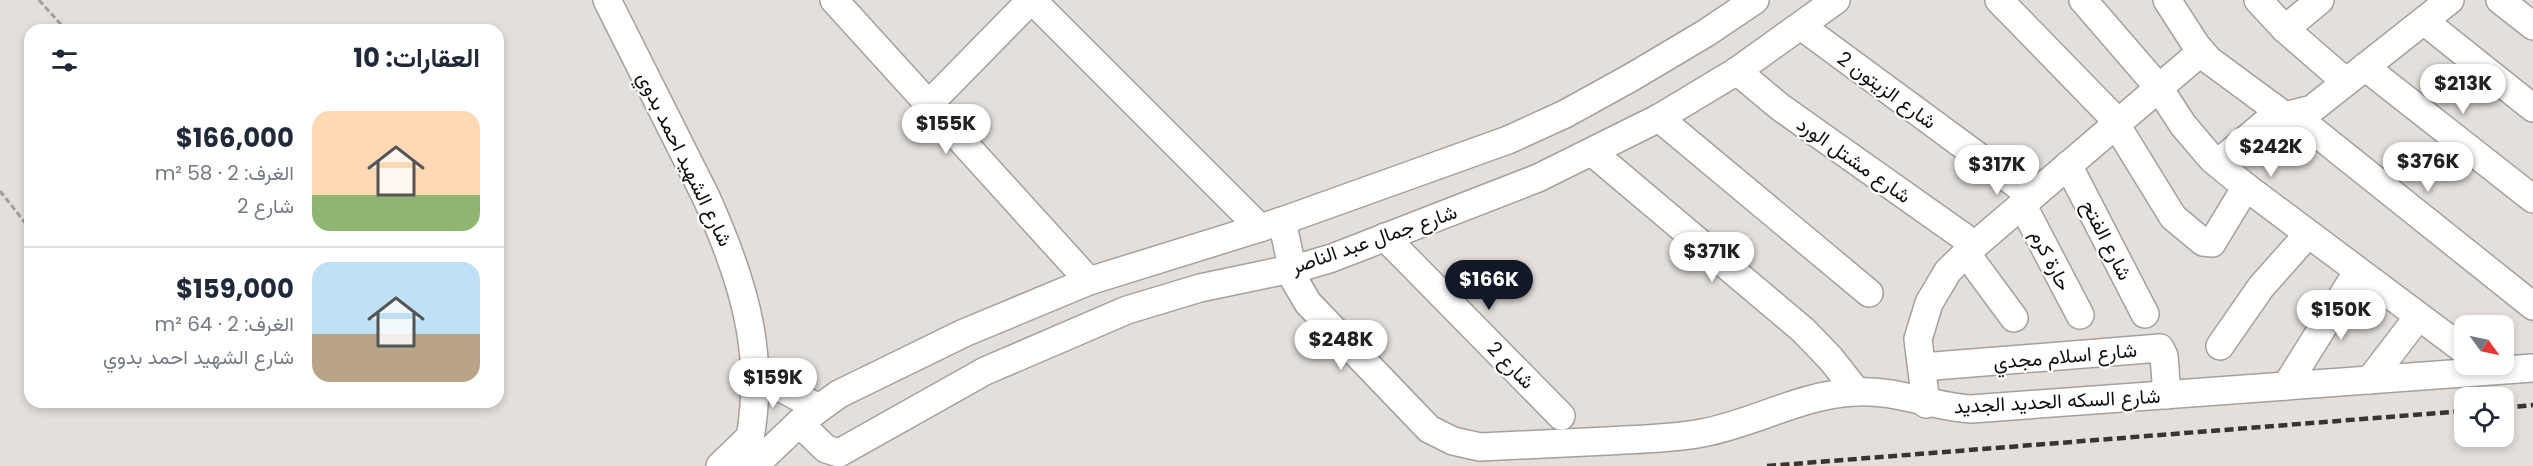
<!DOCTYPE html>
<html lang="ar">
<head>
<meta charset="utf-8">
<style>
	body { margin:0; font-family:Poppins,Vazirmatn,sans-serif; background:#f2f2f3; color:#1f2937; direction:rtl; height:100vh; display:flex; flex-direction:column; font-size:22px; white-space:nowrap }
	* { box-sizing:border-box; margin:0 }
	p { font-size:20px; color:#747a83 }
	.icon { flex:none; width:33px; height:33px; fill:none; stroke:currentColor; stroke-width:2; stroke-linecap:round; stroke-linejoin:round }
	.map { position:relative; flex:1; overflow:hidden; direction:ltr }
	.details { position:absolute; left:24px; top:24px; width:480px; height:384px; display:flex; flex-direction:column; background:#fff; border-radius:18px; box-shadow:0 3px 9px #0003; direction:rtl }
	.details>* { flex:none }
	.needle { width:39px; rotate:123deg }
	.buttons { position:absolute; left:2454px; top:315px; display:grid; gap:12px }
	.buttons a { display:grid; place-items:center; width:60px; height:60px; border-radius:12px; background:#fff; box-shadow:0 3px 9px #0003; font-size:30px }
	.price { position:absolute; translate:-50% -51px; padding:0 14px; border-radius:21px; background:#fff; color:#222; font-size:20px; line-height:39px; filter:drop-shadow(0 2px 3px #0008) }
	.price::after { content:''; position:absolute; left:50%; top:36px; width:18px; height:14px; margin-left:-9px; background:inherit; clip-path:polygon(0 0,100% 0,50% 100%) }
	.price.active { background:#111827; color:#fff }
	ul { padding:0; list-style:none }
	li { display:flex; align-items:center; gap:18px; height:150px; padding:0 24px }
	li+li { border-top:2px solid #e0e1e3 }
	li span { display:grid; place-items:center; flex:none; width:168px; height:120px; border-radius:18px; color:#555 }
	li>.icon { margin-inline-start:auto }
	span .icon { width:72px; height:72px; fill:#fffc; stroke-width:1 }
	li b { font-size:26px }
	h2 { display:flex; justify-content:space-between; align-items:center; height:72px; padding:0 24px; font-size:26px }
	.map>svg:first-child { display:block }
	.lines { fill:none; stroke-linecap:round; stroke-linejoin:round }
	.minor-casing { stroke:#a5a09c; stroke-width:30 }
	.path { stroke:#a29e9b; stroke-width:3; stroke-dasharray:6 3; stroke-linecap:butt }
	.minor { stroke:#fff; stroke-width:27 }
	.rail { stroke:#373533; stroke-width:4.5; stroke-dasharray:9 4.5; stroke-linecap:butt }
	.labels { text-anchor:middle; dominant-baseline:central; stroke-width:4.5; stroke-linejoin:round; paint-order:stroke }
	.street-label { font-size:20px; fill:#11100e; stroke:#fff }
</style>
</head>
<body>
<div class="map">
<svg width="2533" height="466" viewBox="0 0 2533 466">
	<rect width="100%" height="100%" fill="#e4dfdb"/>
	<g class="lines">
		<g class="minor-casing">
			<g id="minor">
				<path d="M607,0L706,197C747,288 770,366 744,466"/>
				<polyline points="834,0 1089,281"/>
				<polyline points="1032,0 1260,228"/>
				<polyline points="1999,0 2109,113 2173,217 2203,242 2212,243 2246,187"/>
				<polyline points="2083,0 2159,88 2183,125 2212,159 2246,187 2464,350"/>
				<polyline points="2167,0 2196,45 2209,60 2285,116"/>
				<polyline points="2258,0 2285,29 2346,82"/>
				<polyline points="2500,0 2533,26"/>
				<polyline points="2424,21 2533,108"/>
				<polyline points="1801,26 2032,196"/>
				<polyline points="2285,29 2320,0"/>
				<polyline points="2365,67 2533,199"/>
				<polyline points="1737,71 1780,107 1975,245"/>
				<polyline points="930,103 1031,0"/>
				<polyline points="2294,115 2533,306"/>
				<polyline points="1659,118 1869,293"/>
				<polyline points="1592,152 1803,330 1831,359 1857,392"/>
				<polyline points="2218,163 2269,120 2312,109 2450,0"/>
				<polyline points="2068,165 2145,314"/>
				<polyline points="2022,204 2080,315"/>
				<path d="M1282,221L1295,281L1308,303L1429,429L1453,441L1480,447C1522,445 1565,443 1607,441C1639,439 1671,439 1702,433C1756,423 1799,395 1855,392C1895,389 1932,407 1971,409L2533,368"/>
				<polyline points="1385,237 1561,416"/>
				<polyline points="1966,253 2014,318"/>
				<polyline points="2220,346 2261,287 2308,234"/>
				<polyline points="757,367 785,390 819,408"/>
				<polyline points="1922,367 2160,348 2164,356 2167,395"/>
				<polyline points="2370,380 2418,317"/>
				<polyline points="2286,386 2358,271"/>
				<polyline points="1926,404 1918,339 1929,303 1948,271 1975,245 2201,52"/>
				<polyline points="799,423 826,449 839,453 985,371 1127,310 1200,288 1305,266 1332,258 1538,178 1659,118 1737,71 1836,0"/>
				<polyline points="720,466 750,437"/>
				<polyline points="754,466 799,423 839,394 964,333 1089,281 1282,221 1508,140 1565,114 1632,77 1706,33 1755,0"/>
			</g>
		</g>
		<g class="path">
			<polyline points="39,0 66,30"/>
			<polyline points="0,191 30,229"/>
		</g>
		<use href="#minor" class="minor"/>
		<g class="rail">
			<polyline points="2504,408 2533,405"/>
			<polyline points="1767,466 2464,411"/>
		</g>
	</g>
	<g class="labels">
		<g class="street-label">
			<text transform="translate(1887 90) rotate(36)">شارع الزيتون 2</text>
			<text transform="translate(685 159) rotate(64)">شارع الشهيد احمد بدوي</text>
			<text transform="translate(1854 160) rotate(35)">شارع مشتل الورد</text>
			<text transform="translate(1374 239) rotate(-19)">شارع جمال عبد الناصر</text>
			<text transform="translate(2107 240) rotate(63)">شارع الفتح</text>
			<text transform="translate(2051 260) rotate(63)">حارة كرم</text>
			<text transform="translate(2065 356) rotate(-5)">شارع اسلام مجدي</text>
			<text transform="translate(1511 365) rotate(45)">شارع 2</text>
			<text transform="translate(2057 401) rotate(-3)">شارع السكه الحديد الجديد</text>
		</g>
	</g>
</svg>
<div class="buttons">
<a><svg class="needle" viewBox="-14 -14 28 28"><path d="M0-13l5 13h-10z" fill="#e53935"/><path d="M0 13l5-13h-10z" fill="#747a83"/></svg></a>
<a><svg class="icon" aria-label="locate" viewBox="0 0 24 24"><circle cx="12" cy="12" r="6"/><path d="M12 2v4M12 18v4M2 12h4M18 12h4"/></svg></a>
</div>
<b class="price" style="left:2463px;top:115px">$213K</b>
<b class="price" style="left:946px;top:155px">$155K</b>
<b class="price" style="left:2271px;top:178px">$242K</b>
<b class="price" style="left:2428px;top:193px">$376K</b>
<b class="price" style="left:1997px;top:196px">$317K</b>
<b class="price" style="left:1712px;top:283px">$371K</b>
<b class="price active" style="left:1489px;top:311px">$166K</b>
<b class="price" style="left:2341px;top:341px">$150K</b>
<b class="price" style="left:1341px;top:371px">$248K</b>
<b class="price" style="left:773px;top:409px">$159K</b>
<section class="details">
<h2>العقارات: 10<svg class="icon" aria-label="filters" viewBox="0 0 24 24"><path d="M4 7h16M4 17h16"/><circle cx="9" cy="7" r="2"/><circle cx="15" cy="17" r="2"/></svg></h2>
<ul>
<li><span style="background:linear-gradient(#ffd9b3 70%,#8fb573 0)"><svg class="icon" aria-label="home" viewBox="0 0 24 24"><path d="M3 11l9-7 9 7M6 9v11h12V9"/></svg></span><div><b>$166,000</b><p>الغرف: 2 · 58 m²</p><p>شارع 2</p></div></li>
<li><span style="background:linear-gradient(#bfe0f5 60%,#b9a48a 0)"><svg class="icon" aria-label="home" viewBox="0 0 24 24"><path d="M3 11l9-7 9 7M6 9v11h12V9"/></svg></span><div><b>$159,000</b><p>الغرف: 2 · 64 m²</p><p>شارع الشهيد احمد بدوي</p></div></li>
</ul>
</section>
</div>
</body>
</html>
